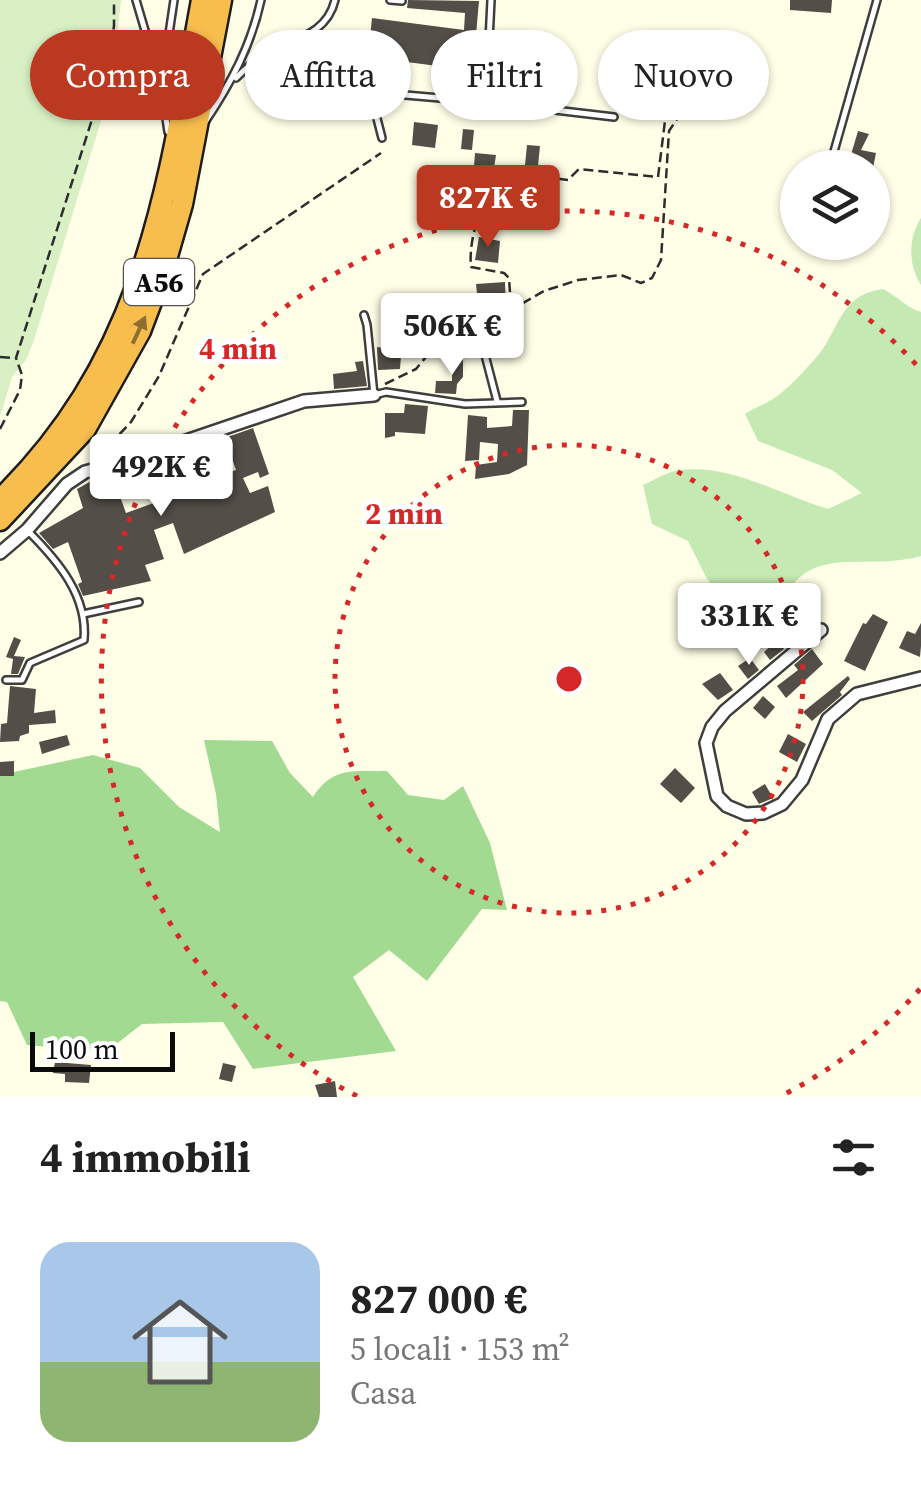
<!DOCTYPE html>
<html lang="it">
<head>
<meta charset="utf-8">
<style>
	body { margin:0; font-family:"Source Serif 4",serif; background:#f2f2f2; color:#222; height:100vh; display:flex; flex-direction:column; font-size:38px; white-space:nowrap }
	* { box-sizing:border-box; margin:0 }
	p { font-size:32px; color:#767676 }
	.icon { flex:none; width:55px; height:55px; fill:none; stroke:currentColor; stroke-width:2; stroke-linecap:round; stroke-linejoin:round }
	.map { position:relative; height:1097px; overflow:hidden }
	.panel { display:flex; flex-direction:column; background:#fff; flex:1 }
	.panel>* { flex:none }
	.hud { position:absolute; left:30px; top:30px; width:862px; height:90px; display:flex; gap:20px }
	.tools { position:absolute; left:780px; top:150px; display:grid; gap:20px }
	.tools a { display:grid; place-items:center; width:110px; height:110px; border-radius:50%; background:#fff; box-shadow:0 2px 8px #0004; font-size:50px }
	.scale { position:absolute; left:30px; bottom:25px; width:145px; box-sizing:border-box; padding-left:10px; border:5px solid #0b0b0b; border-top:0; font-size:28px; line-height:35px; white-space:nowrap; color:#0b0b0b; -webkit-text-stroke:8px #fff; paint-order:stroke }
	.price { position:absolute; translate:-50% -85px; padding:0 22px; border-radius:10px; background:#fff; color:#222; font-size:32px; line-height:65px; filter:drop-shadow(0 2px 5px #0008) }
	.price::after { content:''; position:absolute; left:50%; top:60px; width:30px; height:22px; margin-left:-15px; background:inherit; clip-path:polygon(0 0,100% 0,50% 100%) }
	.price.selected { background:#bc3921; color:#fff }
	ul { padding:0; list-style:none }
	li { display:flex; align-items:center; gap:30px; height:250px; padding:0 40px }
	li span { display:grid; place-items:center; flex:none; width:280px; height:200px; border-radius:30px; color:#555 }
	li>.icon { margin-inline-start:auto }
	span .icon { width:120px; height:120px; fill:#fffc; stroke-width:1 }
	li b { font-size:42px }
	h2 { display:flex; justify-content:space-between; align-items:center; height:120px; padding:0 40px; font-size:42px }
	.tag { padding:0 35px; border-radius:45px; background:#fff; box-shadow:0 2px 8px #0004; font-size:35px; line-height:90px }
	.tag.selected { background:#bc3921; color:#fff }
	.map>svg:first-child { display:block }
	.green { fill:#c4e9b2 }
	.forest { fill:#a3da91 }
	.pitch { fill:#d8f0c4 }
	.building { fill:#534e47 }
	.lines { fill:none; stroke-linecap:round; stroke-linejoin:round }
	.lane-casing { stroke:#3e3e3e; stroke-width:10 }
	.street-casing { stroke:#3e3e3e; stroke-width:16 }
	.highway-casing { stroke:#1c1c1c; stroke-width:25 }
	.path { stroke:#2d2d2d; stroke-width:2.5; stroke-dasharray:10 5; stroke-linecap:butt }
	.lane { stroke:#fff; stroke-width:5 }
	.street { stroke:#fff; stroke-width:11 }
	.highway { stroke:#f7be4e; stroke-width:20 }
	.oneway { fill:#8d6d30 }
	.ring { fill:none; stroke:#d62828; stroke-width:5; stroke-dasharray:5 10 }
	.labels { text-anchor:middle; dominant-baseline:central; stroke-width:10; stroke-linejoin:round; paint-order:stroke }
	.shield { fill:#fff; stroke:#545454; stroke-width:2.5 }
	.shield-label { font-size:28px; font-weight:bold; fill:#0b0b0b }
	.centre { fill:#d62828; stroke:#fff; stroke-width:5 }
	.ring-label { font-size:30px; text-anchor:middle; font-weight:bold; fill:#d62828; stroke:#fff; stroke-width:10; stroke-linejoin:round; paint-order:stroke }
</style>
</head>
<body>
<div class="map">
<svg width="921" height="1097" viewBox="0 0 921 1097">
	<rect width="100%" height="100%" fill="#ffffe8"/>
	<g class="green">
		<path d="M921,218V285C908,265 908,238 921,218Z"/>
		<path d="M883,289C897,296 907,308 921,312V556C861,573 805,538 777,613L769,616L728,609L706,577L688,541L652,524L643,485C655,480 668,471 681,470C732,464 780,495 828,509L862,493L832,470L758,441L745,414C752,409 759,407 766,403C783,395 801,374 814,360C840,333 837,295 883,289Z"/>
	</g>
	<path class="forest" d="M204,740L272,741L290,773L313,797C333,766 354,772 387,771L408,795L444,800L463,786L490,843L507,910L482,909L427,981L389,950L353,977L396,1051L253,1069L223,1022L142,1024L106,1052L27,1045L7,1002L0,1001V775L93,755L140,768L179,807L220,832L216,794Z"/>
	<polygon class="pitch" points="0,0 121,0 112,85 34,340 26,360 12,377 0,417"/>
	<g class="building">
		<polygon points="408,0 479,1 476,35 482,36 479,94 465,93 466,73 453,72 453,68 368,57 372,18 464,30 465,13 407,8"/>
		<polygon points="790,0 832,0 831,13 790,10"/>
		<polygon points="494,58 533,62 531,81 505,78 506,69 494,68"/>
		<polygon points="414,122 438,125 435,148 412,145"/>
		<polygon points="463,129 474,130 472,150 461,149"/>
		<polygon points="858,131 869,134 861,150 876,153 873,168 847,168"/>
		<polygon points="527,145 540,146 538,166 525,165"/>
		<polygon points="475,153 496,155 494,168 474,166"/>
		<polygon points="479,237 500,241 498,263 475,260"/>
		<polygon points="505,282 506,312 496,313 495,319 480,321 476,284"/>
		<polygon points="393,342 402,344 400,369 378,370 377,347 392,349"/>
		<polygon points="452,357 463,357 463,377 457,384 456,394 435,393 436,381 452,381"/>
		<polygon points="363,361 367,386 334,389 333,374 357,371 355,362"/>
		<polygon points="405,404 428,406 425,434 395,432 395,436 385,438 385,413 404,413"/>
		<polygon points="513,410 529,410 527,465 509,474 475,479 476,465 497,462 498,444 480,442 479,460 465,461 468,415 487,417 487,428 512,426"/>
		<polygon points="253,428 269,474 260,478 258,472 243,478 250,493 268,486 275,512 184,554 173,523 154,530 164,559 145,565 151,581 83,596 78,584 82,582 68,542 53,549 39,533 83,508 77,489 93,480 99,498 118,491 126,513 159,501 153,483 159,481 165,497 187,490 172,457 180,454 188,471 196,468 200,480 236,470 230,453 225,455 219,440"/>
		<polygon points="873,614 888,622 865,671 844,661 863,623 866,624"/>
		<polygon points="921,623 921,646 920,657 899,648 907,631 915,634"/>
		<polygon points="14,637 21,640 14,656 25,657 18,674 11,674 13,659 6,657"/>
		<polygon points="777,640 784,649 770,660 764,652"/>
		<polygon points="812,649 823,664 786,698 777,686 798,670 794,665"/>
		<polygon points="750,658 759,670 748,679 738,666"/>
		<polygon points="720,673 733,690 718,700 702,684"/>
		<polygon points="848,676 850,679 840,692 842,695 812,721 803,712"/>
		<polygon points="10,686 36,689 34,713 55,710 56,723 29,725 29,733 20,736 19,741 0,742 1,724 7,723"/>
		<polygon points="763,696 775,707 765,719 753,708"/>
		<polygon points="788,734 806,744 797,762 779,752"/>
		<polygon points="67,735 70,745 42,754 39,742"/>
		<polygon points="14,761 14,776 0,776 0,762"/>
		<polygon points="675,768 695,788 681,803 660,784"/>
		<polygon points="765,784 773,798 759,804 752,792"/>
		<polygon points="55,1062 91,1065 89,1083 65,1082 65,1074 53,1073"/>
		<polygon points="223,1063 236,1066 232,1082 219,1079"/>
		<polygon points="335,1081 337,1097 319,1097 315,1085"/>
	</g>
	<g class="lines">
		<g class="lane-casing">
			<g id="lane">
				<polyline points="136,0 161,85 168,132"/>
				<polyline points="390,0 402,1"/>
				<polyline points="491,0 486,102 614,117"/>
				<polyline points="356,37 382,138"/>
				<path d="M236,78C247,67 260,55 275,49C300,38 328,31 335,0"/>
				<polyline points="162,81 174,0"/>
				<polyline points="371,92 486,102"/>
				<path d="M205,122C231,83 251,46 261,0"/>
				<polyline points="831,162 877,0"/>
				<polyline points="364,315 367,325 374,395 386,392 465,404 522,402"/>
				<polyline points="478,328 497,401"/>
				<polyline points="83,614 139,602"/>
				<path d="M6,680H22L30,663L84,640C88,596 58,561 28,531"/>
			</g>
		</g>
		<g class="street-casing">
			<g id="street">
				<polyline points="0,553 27,530 67,484 85,472 133,459 304,401 374,395"/>
				<polyline points="821,630 725,711 712,727 706,743 717,796 727,806 746,814 763,813 782,804 802,780 828,719 857,694 921,678"/>
			</g>
		</g>
		<g class="highway-casing">
			<g id="highway">
				<path d="M0,500C147,356 167,192 202,0"/>
				<polyline points="0,520 85,429 140,331 163,270 182,204 221,0"/>
			</g>
		</g>
		<g class="path">
			<path d="M511,307L509,278L504,273L471,267C468,237 483,192 507,173L568,180L579,169L658,177L669,89"/>
			<polyline points="483,326 544,291 578,280 621,275 641,283 652,278 661,260 669,131 681,113 686,96"/>
			<polyline points="0,357 13,358"/>
			<polyline points="385,384 416,369 444,335 471,328"/>
			<polyline points="0,429 20,390 22,375 16,358 103,85 114,26 114,0"/>
			<polyline points="99,456 131,422 159,376 203,274 381,153"/>
		</g>
		<use href="#lane" class="lane"/>
		<use href="#street" class="street"/>
		<use href="#highway" class="highway"/>
	</g>
	<defs><path id="oneway-solid" d="M-6-.8H1V-3.2L6.5 0L1 3.2V.8H-6Z" transform="scale(2.5)"/></defs>
	<use class="oneway" href="#oneway-solid" transform="translate(139 330) rotate(-65)"/>
	<g class="ring">
		<circle cx="569" cy="679" r="234"/>
		<path d="M920 989A468 468 0 0 1 781 1096M357 1096A468 468 0 1 1 920 369"/>
	</g>
	<g class="labels">
		<rect class="shield" x="124" y="259" width="70" height="46" rx="8"/>
		<g class="shield-label">
			<text x="159" y="282">A56</text>
		</g>
	</g>
	<circle cx="569" cy="679" r="15" class="centre"/>
	<g class="ring-label">
		<text x="238" y="359">4 min</text>
		<text x="404" y="524">2 min</text>
	</g>
</svg>
<div class="tools">
<a><svg class="icon" aria-label="layers" viewBox="0 0 24 24"><path d="M12 4l9 5-9 5-9-5zM3 14l9 5 9-5"/></svg></a>
</div>
<div class="scale">100 m</div>
<b class="price selected" style="left:488px;top:250px">827K €</b>
<b class="price" style="left:452px;top:378px">506K €</b>
<b class="price" style="left:161px;top:519px">492K €</b>
<b class="price" style="left:749px;top:668px">331K €</b>
<div class="hud">
<a class="tag selected">Compra</a>
<a class="tag">Affitta</a>
<a class="tag">Filtri</a>
<a class="tag">Nuovo</a>
</div>
</div>
<section class="panel">
<h2>4 immobili<svg class="icon" aria-label="filters" viewBox="0 0 24 24"><path d="M4 7h16M4 17h16"/><circle cx="9" cy="7" r="2"/><circle cx="15" cy="17" r="2"/></svg></h2>
<ul>
<li><span style="background:linear-gradient(#a9c7e8 60%,#8fb573 0)"><svg class="icon" aria-label="home" viewBox="0 0 24 24"><path d="M3 11l9-7 9 7M6 9v11h12V9"/></svg></span><div><b>827 000 €</b><p>5 locali · 153 m²</p><p>Casa</p></div></li>
</ul>
</section>
</body>
</html>
